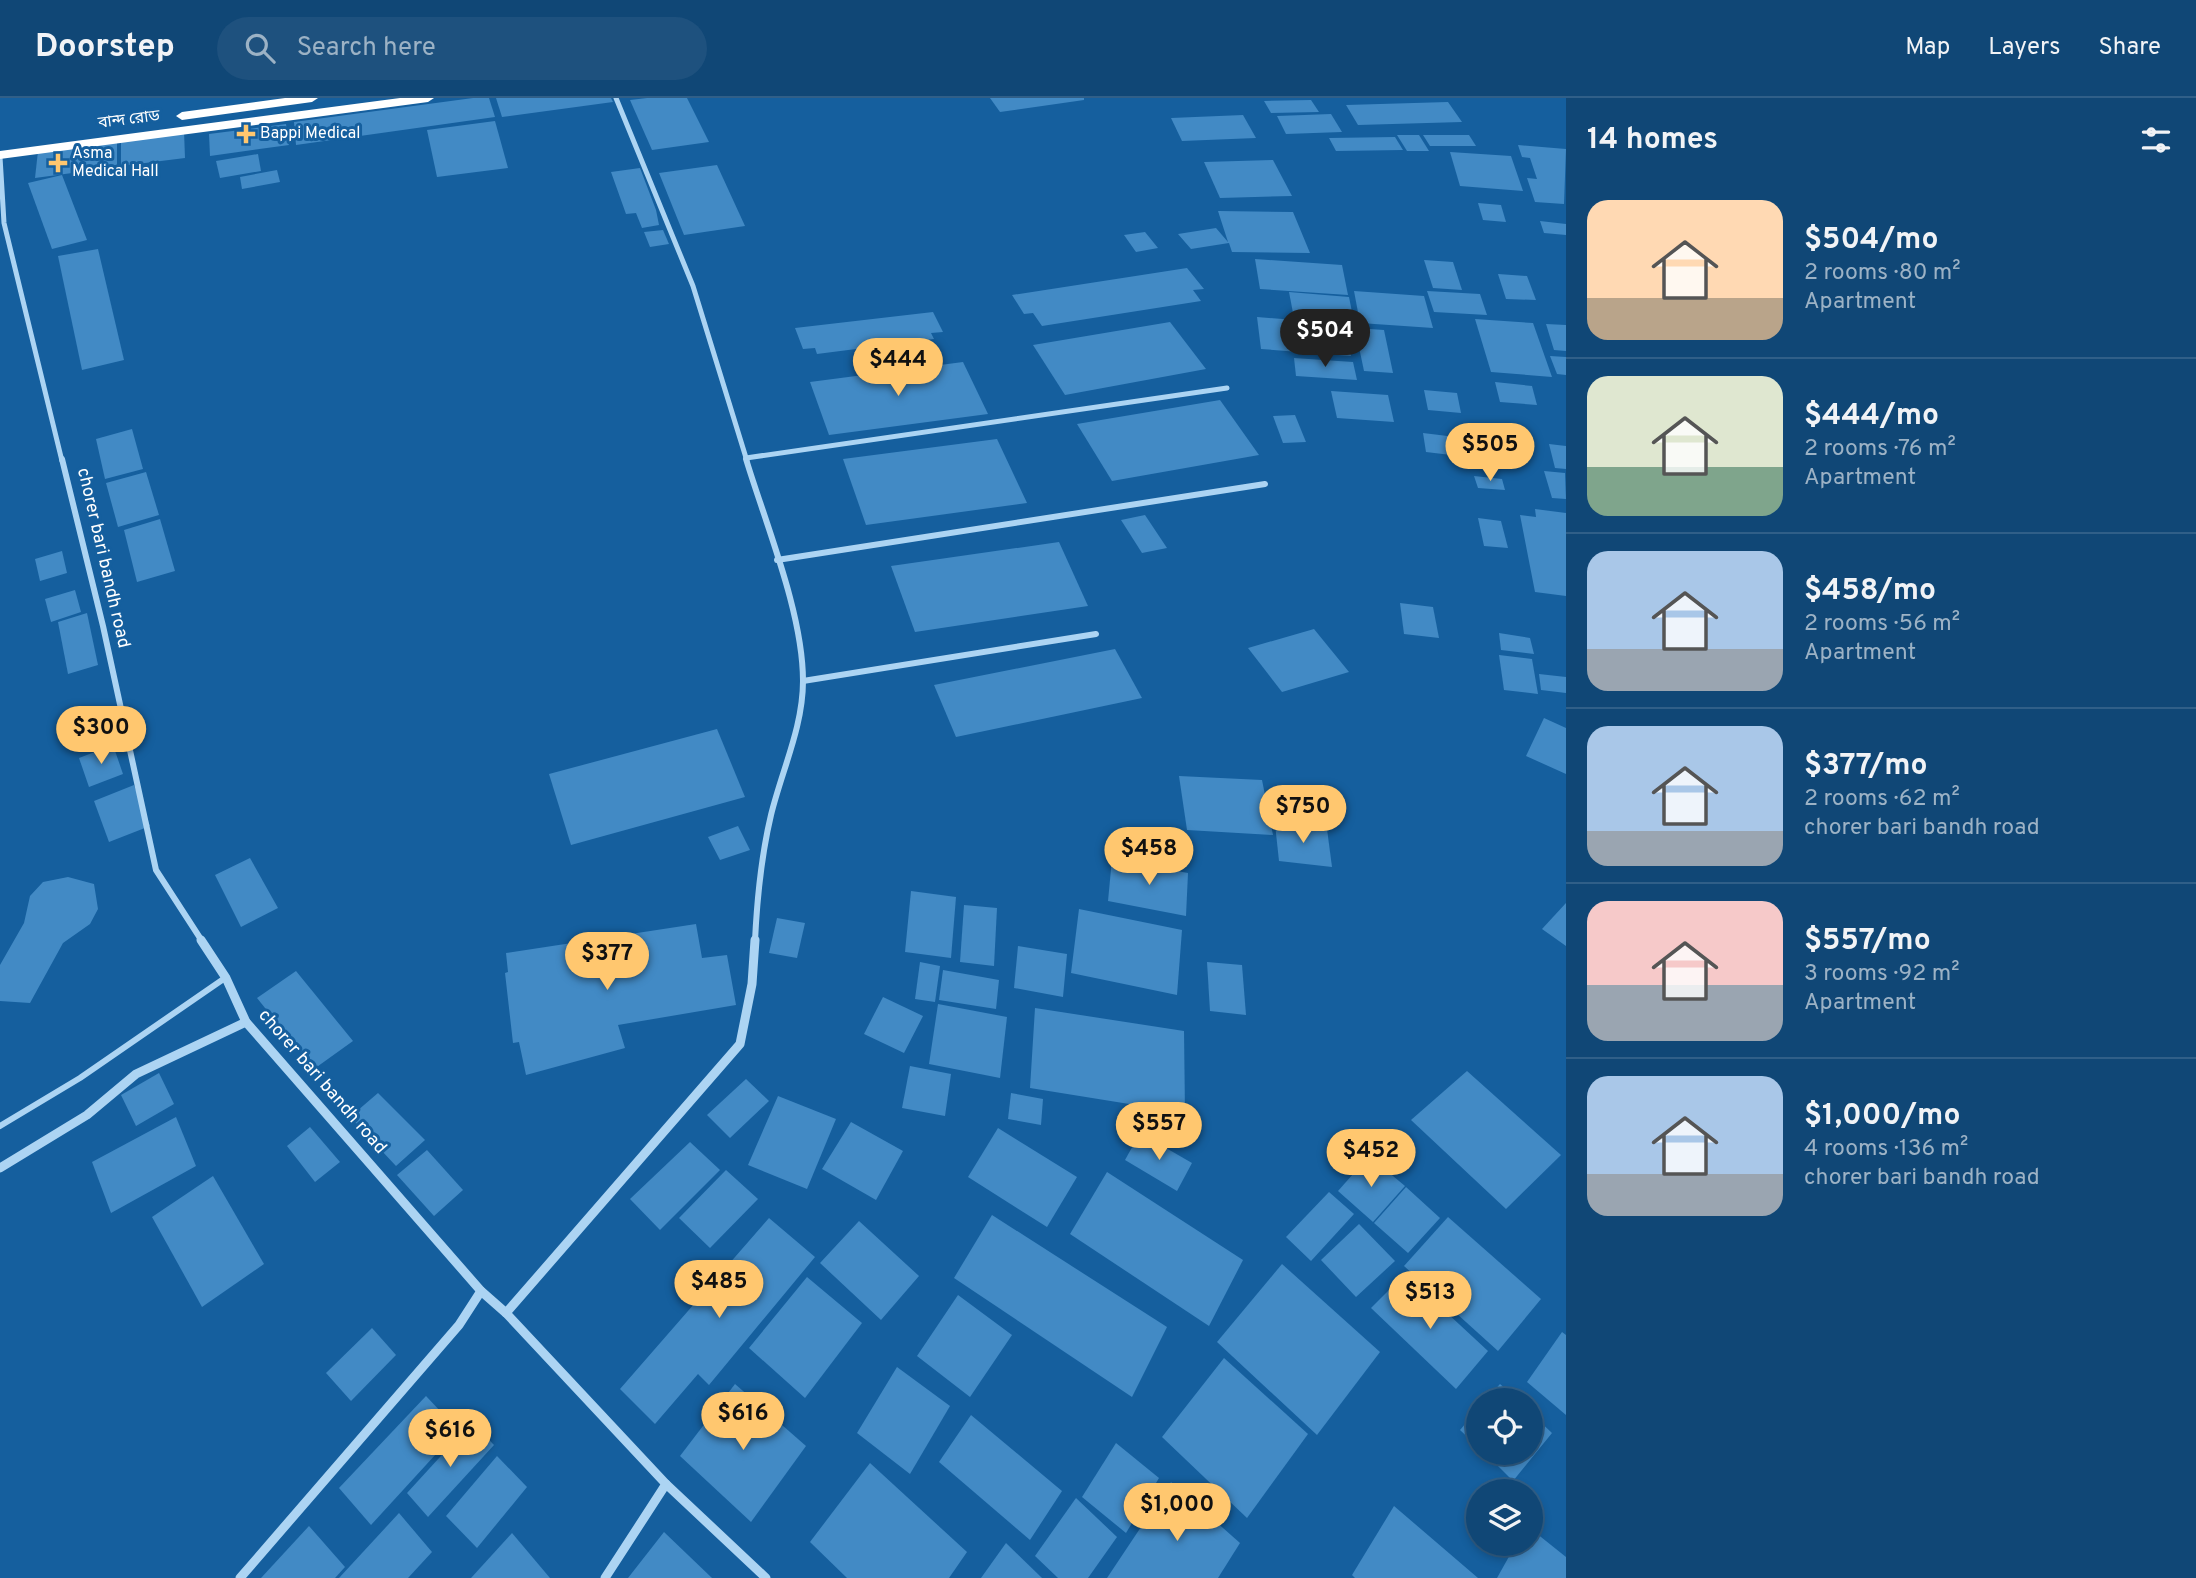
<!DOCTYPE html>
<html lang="en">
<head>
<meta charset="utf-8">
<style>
	body { margin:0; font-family:Overpass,"Noto Sans Bengali",sans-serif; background:#1e517e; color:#f1f3f6; height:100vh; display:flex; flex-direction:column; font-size:26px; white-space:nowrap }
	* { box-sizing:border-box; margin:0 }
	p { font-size:23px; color:#9cb2c5 }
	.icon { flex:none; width:38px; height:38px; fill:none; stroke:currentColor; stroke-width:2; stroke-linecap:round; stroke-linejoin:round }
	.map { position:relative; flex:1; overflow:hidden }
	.sheet { display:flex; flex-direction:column; background:#104776; width:630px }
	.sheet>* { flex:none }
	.tools { position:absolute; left:1466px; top:1290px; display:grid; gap:14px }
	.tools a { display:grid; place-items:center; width:77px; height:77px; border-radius:50%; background:#104776; box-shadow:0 4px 10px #0003,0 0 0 2px #305f88; font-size:35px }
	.price { position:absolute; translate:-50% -60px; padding:0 16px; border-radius:24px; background:#ffc76f; color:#111; font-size:23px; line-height:46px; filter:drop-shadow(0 2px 4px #0008) }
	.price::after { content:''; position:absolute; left:50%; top:42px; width:21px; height:16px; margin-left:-10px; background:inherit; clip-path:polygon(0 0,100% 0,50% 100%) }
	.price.selected { background:#222; color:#fff }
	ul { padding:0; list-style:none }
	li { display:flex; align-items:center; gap:21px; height:175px; padding:0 21px }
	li+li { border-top:2px solid #305f88 }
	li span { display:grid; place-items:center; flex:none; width:196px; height:140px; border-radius:21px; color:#555 }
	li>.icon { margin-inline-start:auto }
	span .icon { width:84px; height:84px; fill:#fffc; stroke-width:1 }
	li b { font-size:30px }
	h2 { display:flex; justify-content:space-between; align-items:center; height:84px; padding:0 21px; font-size:30px }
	header { display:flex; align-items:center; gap:42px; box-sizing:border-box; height:98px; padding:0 35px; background:#104776; border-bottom:2px solid #305f88 }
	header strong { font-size:33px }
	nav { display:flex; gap:38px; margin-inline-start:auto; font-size:24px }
	.search { width:490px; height:63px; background:#1e517e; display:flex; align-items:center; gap:18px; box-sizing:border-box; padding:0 24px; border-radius:38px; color:#9cb2c5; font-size:26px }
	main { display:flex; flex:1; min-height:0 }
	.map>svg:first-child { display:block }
	.building { fill:#428ac5 }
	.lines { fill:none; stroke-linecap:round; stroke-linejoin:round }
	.lane { stroke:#acd4f3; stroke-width:6 }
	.street-far2 { stroke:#acd4f3; stroke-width:5 }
	.street-far1 { stroke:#acd4f3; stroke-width:6 }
	.street { stroke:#acd4f3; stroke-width:9 }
	.highway { fill:#fff; fill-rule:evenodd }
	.poi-dot { fill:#ffc76f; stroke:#155f9e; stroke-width:2.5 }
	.labels { text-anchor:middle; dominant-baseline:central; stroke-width:6; stroke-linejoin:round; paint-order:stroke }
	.far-street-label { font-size:16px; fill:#fff; stroke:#155f9e }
	.far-poi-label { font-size:16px; fill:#fff; stroke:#155f9e; text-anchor:start }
	.street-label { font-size:18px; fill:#fff; stroke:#155f9e }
</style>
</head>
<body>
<header>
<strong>Doorstep</strong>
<div class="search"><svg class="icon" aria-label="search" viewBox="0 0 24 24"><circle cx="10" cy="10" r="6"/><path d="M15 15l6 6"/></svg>Search here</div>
<nav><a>Map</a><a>Layers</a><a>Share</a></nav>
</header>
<main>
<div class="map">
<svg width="1566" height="1480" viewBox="0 0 1566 1480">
	<rect width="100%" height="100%" fill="#155f9e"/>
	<g class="building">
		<polygon points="473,0 489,0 495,19 296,47 294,24"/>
		<polygon points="496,0 611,0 613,4 502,19"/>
		<polygon points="647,0 687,0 709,44 652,52 630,2"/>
		<polygon points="990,0 1084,0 1084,2 1000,14"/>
		<polygon points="1311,2 1319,14 1271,15 1264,3"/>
		<polygon points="1448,4 1462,24 1358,27 1346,7"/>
		<polygon points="1331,16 1342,34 1286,36 1277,18"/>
		<polygon points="1243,17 1256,40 1182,43 1171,20"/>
		<polygon points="495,23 508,70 437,79 427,32"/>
		<polygon points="286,26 289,47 210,58 209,36"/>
		<polygon points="184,33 185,60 121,68 121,41"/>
		<polygon points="1397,37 1419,37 1429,53 1407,53"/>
		<polygon points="1423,37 1469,37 1476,48 1430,48"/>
		<polygon points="1395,39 1403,52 1336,53 1329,40"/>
		<polygon points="117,43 117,69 35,80 38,53"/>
		<polygon points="1518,47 1566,51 1564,106 1535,104 1527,80 1537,81 1530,60 1522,59"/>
		<polygon points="1450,54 1511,58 1523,93 1460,88"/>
		<polygon points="258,56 261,73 220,80 216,63"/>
		<polygon points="1273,62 1292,98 1220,100 1204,64"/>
		<polygon points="717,67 745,128 684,137 659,75"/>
		<polygon points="640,70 656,112 659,127 642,130 636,115 626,116 611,74"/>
		<polygon points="277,72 280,84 242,91 240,79"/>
		<polygon points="62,77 87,142 52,151 28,85"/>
		<polygon points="1478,105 1501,107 1506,124 1483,122"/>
		<polygon points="1218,113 1293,114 1310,155 1232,154 1229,145 1191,151 1178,136 1216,130 1228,144"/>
		<polygon points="1540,123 1566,126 1566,137 1544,135"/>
		<polygon points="663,132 669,146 650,149 644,134"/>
		<polygon points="1145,134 1158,150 1136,154 1124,137"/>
		<polygon points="98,151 124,262 82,272 58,158"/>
		<polygon points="1255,161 1342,167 1348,197 1260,191"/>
		<polygon points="1424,162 1453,164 1462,192 1433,190"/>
		<polygon points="1187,170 1204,191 1193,192 1201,203 1042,228 1033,215 1024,216 1012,197"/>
		<polygon points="1498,176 1527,178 1536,202 1506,201"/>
		<polygon points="1354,193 1424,198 1433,230 1360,225"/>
		<polygon points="1427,193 1480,196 1487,217 1434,214"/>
		<polygon points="1289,194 1349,199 1354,224 1294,220"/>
		<polygon points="933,214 943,234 931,235 934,241 817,256 815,250 803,251 795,230"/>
		<polygon points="1257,219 1345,226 1351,258 1261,251"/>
		<polygon points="1475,221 1533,225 1552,279 1491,274"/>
		<polygon points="1170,224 1206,271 1065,297 1033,247"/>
		<polygon points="1546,226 1566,227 1566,253 1554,252"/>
		<polygon points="1355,230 1384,232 1393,275 1364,273"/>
		<polygon points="1550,258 1566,259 1566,277 1557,276"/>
		<polygon points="1294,260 1353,264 1357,282 1296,278"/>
		<polygon points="963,264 988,316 829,337 810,284"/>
		<polygon points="1495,284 1532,288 1537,307 1500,304"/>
		<polygon points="1424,292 1457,295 1461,315 1428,312"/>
		<polygon points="1331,293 1388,297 1394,324 1337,320"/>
		<polygon points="1220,302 1259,357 1112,383 1077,326"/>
		<polygon points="1295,317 1306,344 1283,345 1273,318"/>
		<polygon points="132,331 143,371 105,381 96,341"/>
		<polygon points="1423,335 1472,341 1476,360 1426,354"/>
		<polygon points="997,341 1027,405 866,427 843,361"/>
		<polygon points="1549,346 1566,348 1566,371 1555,370"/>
		<polygon points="1544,373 1565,375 1566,401 1552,400"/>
		<polygon points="146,374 159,417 118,429 106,385"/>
		<polygon points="1474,378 1502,381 1505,392 1478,390"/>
		<polygon points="1535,411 1566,415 1566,498 1535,494 1520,417 1536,419"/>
		<polygon points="1145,417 1167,450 1142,455 1121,422"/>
		<polygon points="1478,420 1501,423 1508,450 1484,448"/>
		<polygon points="160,421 175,473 137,484 124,432"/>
		<polygon points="1059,444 1088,508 915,534 891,468"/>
		<polygon points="62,453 67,475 40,483 35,461"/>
		<polygon points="75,492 81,514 51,524 45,501"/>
		<polygon points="1400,505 1433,509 1439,540 1404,536"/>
		<polygon points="87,515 98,567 68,576 58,524"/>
		<polygon points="1314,531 1349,574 1282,594 1248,550"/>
		<polygon points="1499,535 1530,540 1534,556 1501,552"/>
		<polygon points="1115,551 1142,600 956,639 934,587"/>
		<polygon points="1499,557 1532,561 1538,596 1504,592"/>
		<polygon points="1539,576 1566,579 1566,595 1541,592"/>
		<polygon points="99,610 109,645 86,653 76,618"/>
		<polygon points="1544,620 1566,630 1566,676 1526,658"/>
		<polygon points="717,631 745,699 571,747 549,676"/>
		<polygon points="113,647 123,676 89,689 79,660"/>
		<polygon points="1179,678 1262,682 1273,737 1187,732"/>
		<polygon points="134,687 150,728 109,744 94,703"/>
		<polygon points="1275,726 1327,731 1332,769 1279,763"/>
		<polygon points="738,728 750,752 720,762 708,739"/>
		<polygon points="250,760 278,810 241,829 215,777"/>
		<polygon points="1112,761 1188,775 1186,818 1108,803"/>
		<polygon points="68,779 94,786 98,811 90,826 63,845 30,905 0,903 0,867 24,825 30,798 43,784"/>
		<polygon points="911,793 956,799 951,860 905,854"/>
		<polygon points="1566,805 1566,848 1542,831"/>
		<polygon points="964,807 997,810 994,868 960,864"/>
		<polygon points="1079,811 1182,832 1177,897 1071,875"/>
		<polygon points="777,820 805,825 797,860 769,855"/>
		<polygon points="696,826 702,860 727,857 736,907 618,927 625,950 526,977 519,944 513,945 505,875 508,874 506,855"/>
		<polygon points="1018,848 1067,856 1063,899 1014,890"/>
		<polygon points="920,864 940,868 935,904 915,901"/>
		<polygon points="1207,864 1242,867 1246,917 1210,913"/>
		<polygon points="943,872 999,882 996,911 939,902"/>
		<polygon points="296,873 353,943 314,971 257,900"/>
		<polygon points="883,899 923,918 904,955 864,936"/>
		<polygon points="938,906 1007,919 1000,980 929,966"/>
		<polygon points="1035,910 1184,933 1185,1015 1030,990"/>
		<polygon points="910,968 951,976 945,1018 902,1010"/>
		<polygon points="1467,973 1561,1057 1506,1111 1411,1022"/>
		<polygon points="159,975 174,1006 136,1028 121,997"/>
		<polygon points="746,981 769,1003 730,1040 707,1017"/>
		<polygon points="378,995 425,1042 396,1068 350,1019"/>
		<polygon points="1011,995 1043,1001 1041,1027 1008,1021"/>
		<polygon points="778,998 836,1021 807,1091 748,1067"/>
		<polygon points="176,1019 196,1068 111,1115 92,1064"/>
		<polygon points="851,1024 903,1053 876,1102 822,1071"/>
		<polygon points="310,1029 340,1064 315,1084 287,1048"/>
		<polygon points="998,1030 1077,1079 1047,1129 968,1079"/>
		<polygon points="1140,1035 1192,1065 1177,1093 1125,1062"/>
		<polygon points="690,1044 720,1072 660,1132 630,1101"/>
		<polygon points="427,1052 463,1092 434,1118 397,1077"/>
		<polygon points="1369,1058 1405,1088 1373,1124 1338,1093"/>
		<polygon points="726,1072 758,1101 710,1150 679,1120"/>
		<polygon points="1107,1074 1243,1162 1209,1228 1070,1136"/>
		<polygon points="213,1078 264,1166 202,1209 152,1119"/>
		<polygon points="1406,1089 1440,1120 1408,1155 1374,1125"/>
		<polygon points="1329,1094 1354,1116 1311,1163 1286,1139"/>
		<polygon points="992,1117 1167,1229 1132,1299 954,1180"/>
		<polygon points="1448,1119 1541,1201 1498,1253 1404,1168"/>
		<polygon points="769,1120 815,1159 709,1287 698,1276 655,1326 620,1291"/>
		<polygon points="859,1123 919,1178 881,1222 820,1165"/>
		<polygon points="1359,1126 1395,1163 1356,1199 1321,1162"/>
		<polygon points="1282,1166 1380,1254 1317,1337 1217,1244"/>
		<polygon points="1405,1176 1488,1253 1456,1291 1371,1210"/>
		<polygon points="807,1179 862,1225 805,1300 749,1250"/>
		<polygon points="958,1197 1012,1237 970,1299 917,1258"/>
		<polygon points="372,1230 396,1257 351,1303 326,1275"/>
		<polygon points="1562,1234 1566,1237 1566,1317 1527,1284"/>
		<polygon points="1224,1260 1308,1336 1247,1420 1162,1339"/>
		<polygon points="897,1269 950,1308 910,1376 857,1335"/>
		<polygon points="735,1286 806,1348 751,1424 680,1358"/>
		<polygon points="1500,1286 1518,1302 1486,1302"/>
		<polygon points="426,1298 458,1332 371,1427 339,1390"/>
		<polygon points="1479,1310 1479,1350 1460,1332"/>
		<polygon points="1531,1315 1552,1335 1513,1383 1484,1354 1531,1354"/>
		<polygon points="971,1317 1062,1393 1030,1442 939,1364"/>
		<polygon points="472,1324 494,1347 428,1419 407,1395"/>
		<polygon points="1116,1345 1159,1380 1126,1435 1082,1399"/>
		<polygon points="497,1358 527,1389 477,1450 446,1418"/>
		<polygon points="870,1365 967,1454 949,1480 847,1480 810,1444"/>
		<polygon points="1171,1384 1240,1445 1218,1480 1107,1480"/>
		<polygon points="1076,1400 1117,1439 1088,1480 1058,1480 1035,1458"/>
		<polygon points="1394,1408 1478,1480 1355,1480 1352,1477"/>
		<polygon points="399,1415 432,1454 408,1480 339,1480"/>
		<polygon points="309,1428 345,1469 335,1480 261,1480"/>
		<polygon points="1531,1431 1566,1459 1566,1480 1497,1480 1516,1446 1531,1446"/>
		<polygon points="664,1434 712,1480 628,1480"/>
		<polygon points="512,1435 550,1480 471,1480"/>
		<polygon points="1006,1445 1042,1480 981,1480"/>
	</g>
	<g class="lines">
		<polyline class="lane" points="0,1028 80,980 225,880"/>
		<g class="street-far2">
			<polyline points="616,0 693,188 747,363"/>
			<polyline points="0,59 4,125 62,363"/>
			<polyline points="746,360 1227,290"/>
		</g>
		<g class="street-far1">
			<polyline points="62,361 103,528 156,772 202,843"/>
			<path d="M746,361C766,427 803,515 803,583C803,629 782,672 771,717C761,759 757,801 755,843"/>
			<polyline points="777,462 1265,386"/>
			<polyline points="803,583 1096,536"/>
		</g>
		<g class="street">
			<polyline points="201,842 226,880 246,924 481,1193 506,1215 666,1386 766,1480"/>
			<polyline points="0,1070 87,1017 136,976 246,924"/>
			<polyline points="506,1215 740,946 752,886 755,842"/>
			<polyline points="240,1480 459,1227 481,1193"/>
			<polyline points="605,1480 666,1386"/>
		</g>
		<g class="highway">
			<polygon points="285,0 318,0 312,4 182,22 176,18 182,14"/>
			<polygon points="400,0 434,0 428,4 0,61 0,53"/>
		</g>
	</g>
	<g class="poi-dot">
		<path d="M242.5 25.5h7v7h7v7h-7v7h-7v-7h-7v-7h7z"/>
		<path d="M54.5 54.5h7v7h7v7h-7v7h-7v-7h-7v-7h7z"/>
	</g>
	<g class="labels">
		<g class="far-street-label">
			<text transform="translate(129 22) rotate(-7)">বান্দ রোড</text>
		</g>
		<g class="far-poi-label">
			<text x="260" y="36">Bappi Medical</text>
			<text x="72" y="56">Asma<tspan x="72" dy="18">Medical Hall</tspan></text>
		</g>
		<g class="street-label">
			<text transform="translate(103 460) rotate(77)">chorer bari bandh road</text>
			<text transform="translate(322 984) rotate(49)">chorer bari bandh road</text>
		</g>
	</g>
</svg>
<div class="tools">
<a><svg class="icon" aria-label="locate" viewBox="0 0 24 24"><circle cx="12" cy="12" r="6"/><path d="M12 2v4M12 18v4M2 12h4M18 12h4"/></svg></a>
<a><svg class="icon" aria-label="layers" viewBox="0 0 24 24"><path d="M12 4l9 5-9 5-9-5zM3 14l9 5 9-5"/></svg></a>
</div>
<b class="price selected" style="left:1325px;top:271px">$504</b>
<b class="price" style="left:898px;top:300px">$444</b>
<b class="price" style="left:1490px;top:385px">$505</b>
<b class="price" style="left:101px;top:668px">$300</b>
<b class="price" style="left:1303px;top:747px">$750</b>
<b class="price" style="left:1149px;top:789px">$458</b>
<b class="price" style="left:607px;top:894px">$377</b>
<b class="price" style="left:1159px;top:1064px">$557</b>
<b class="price" style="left:1371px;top:1091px">$452</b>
<b class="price" style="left:719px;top:1222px">$485</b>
<b class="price" style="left:1430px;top:1233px">$513</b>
<b class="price" style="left:743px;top:1354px">$616</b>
<b class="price" style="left:450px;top:1371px">$616</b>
<b class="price" style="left:1177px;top:1445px">$1,000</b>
</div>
<section class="sheet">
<h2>14 homes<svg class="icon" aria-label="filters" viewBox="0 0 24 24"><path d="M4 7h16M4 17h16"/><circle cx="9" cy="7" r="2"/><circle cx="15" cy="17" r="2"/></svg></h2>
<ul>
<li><span style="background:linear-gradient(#ffd9b3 70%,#b9a48a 0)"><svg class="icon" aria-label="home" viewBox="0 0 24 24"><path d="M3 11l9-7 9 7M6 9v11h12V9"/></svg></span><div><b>$504/mo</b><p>2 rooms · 80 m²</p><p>Apartment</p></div></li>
<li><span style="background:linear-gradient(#dfe7d0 65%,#7fa58c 0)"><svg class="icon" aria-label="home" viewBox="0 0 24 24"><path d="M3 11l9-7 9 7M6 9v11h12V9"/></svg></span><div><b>$444/mo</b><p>2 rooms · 76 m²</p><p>Apartment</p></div></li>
<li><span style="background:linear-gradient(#a9c7e8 70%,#9aa5b1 0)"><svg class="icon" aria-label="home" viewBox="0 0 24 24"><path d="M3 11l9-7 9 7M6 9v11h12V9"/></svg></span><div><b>$458/mo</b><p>2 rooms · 56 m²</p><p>Apartment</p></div></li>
<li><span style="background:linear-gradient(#a9c7e8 75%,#9aa5b1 0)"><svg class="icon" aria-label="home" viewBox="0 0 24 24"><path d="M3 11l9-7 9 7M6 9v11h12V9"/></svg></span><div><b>$377/mo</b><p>2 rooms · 62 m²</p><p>chorer bari bandh road</p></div></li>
<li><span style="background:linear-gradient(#f6c9c9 60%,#9aa5b1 0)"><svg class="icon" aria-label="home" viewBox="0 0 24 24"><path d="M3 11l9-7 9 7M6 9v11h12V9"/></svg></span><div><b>$557/mo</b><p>3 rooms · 92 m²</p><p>Apartment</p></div></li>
<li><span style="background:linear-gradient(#a9c7e8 70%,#9aa5b1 0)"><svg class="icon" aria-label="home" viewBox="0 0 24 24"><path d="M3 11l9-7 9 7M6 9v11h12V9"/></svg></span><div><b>$1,000/mo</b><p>4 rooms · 136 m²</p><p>chorer bari bandh road</p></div></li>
</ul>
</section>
</main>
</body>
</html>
